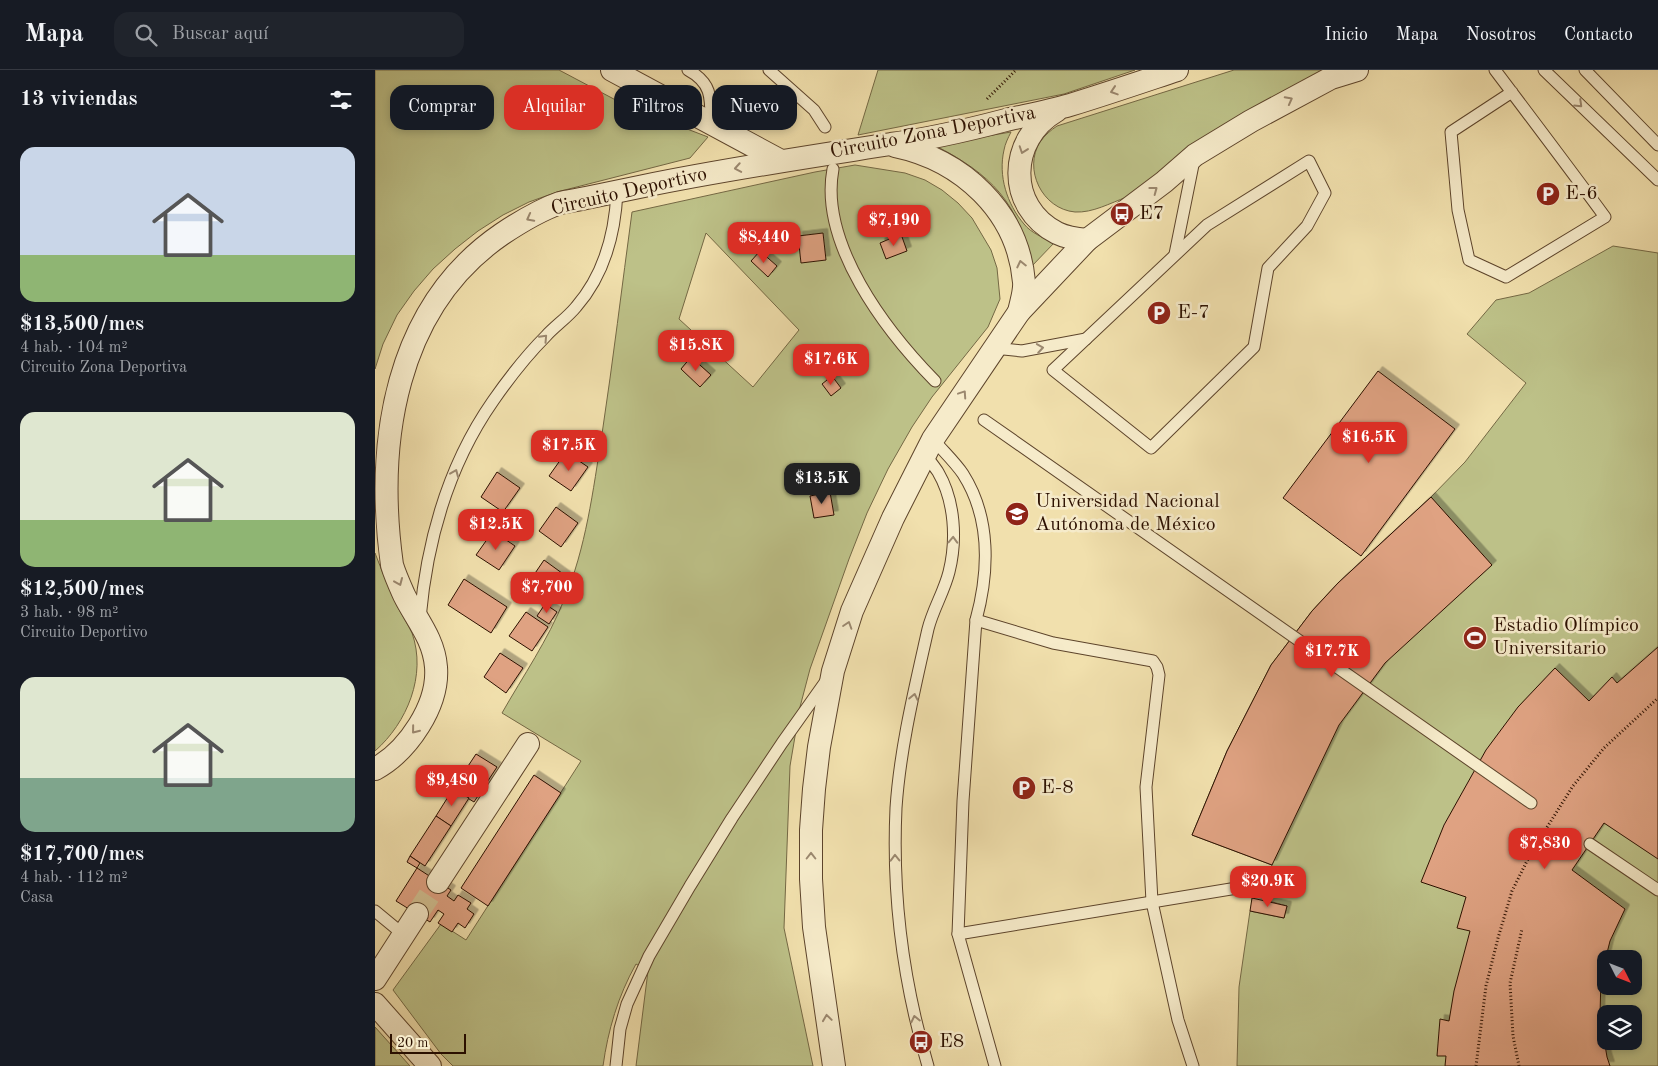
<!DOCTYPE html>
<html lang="es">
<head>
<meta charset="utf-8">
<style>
	body { margin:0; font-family:"Old Standard TT",serif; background:#20242c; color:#f1f3f6; height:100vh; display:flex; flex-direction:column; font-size:19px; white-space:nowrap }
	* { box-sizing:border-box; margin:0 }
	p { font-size:16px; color:#9ea1a6 }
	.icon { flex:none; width:28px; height:28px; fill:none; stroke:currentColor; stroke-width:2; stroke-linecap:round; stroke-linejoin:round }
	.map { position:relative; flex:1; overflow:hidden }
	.details { display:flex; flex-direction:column; background:#171b24; width:375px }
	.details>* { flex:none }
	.hud { position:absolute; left:15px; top:15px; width:475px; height:45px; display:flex; gap:10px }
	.needle { width:32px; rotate:132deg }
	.fabs { position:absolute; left:1222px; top:880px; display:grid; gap:10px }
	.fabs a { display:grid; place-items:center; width:45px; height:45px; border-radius:10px; background:#171b24; box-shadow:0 2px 8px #0003; font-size:25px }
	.scale { position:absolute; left:15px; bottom:12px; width:76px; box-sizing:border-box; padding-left:5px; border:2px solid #2c1000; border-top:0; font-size:14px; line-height:18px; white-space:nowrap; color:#2c1000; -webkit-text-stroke:4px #f6ebca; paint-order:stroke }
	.price { position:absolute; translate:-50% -42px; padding:0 11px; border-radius:10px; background:#d93025; color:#fff; font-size:16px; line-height:32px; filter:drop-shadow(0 1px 2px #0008) }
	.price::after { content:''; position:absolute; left:50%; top:30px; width:15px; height:11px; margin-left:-8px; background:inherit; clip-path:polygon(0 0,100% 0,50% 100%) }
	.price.selected { background:#222; color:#fff }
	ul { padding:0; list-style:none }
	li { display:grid; align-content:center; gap:10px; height:265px; padding:0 20px }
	li span { display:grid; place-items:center; height:155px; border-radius:15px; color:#555 }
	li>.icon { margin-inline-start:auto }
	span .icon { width:90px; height:90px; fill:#fffc; stroke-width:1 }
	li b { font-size:21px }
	h2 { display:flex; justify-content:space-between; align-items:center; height:60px; padding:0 20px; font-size:21px }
	.tag { padding:0 18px; border-radius:15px; background:#171b24; box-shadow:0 2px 8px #0003; font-size:18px; line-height:45px }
	.tag.selected { background:#d93025; color:#fff }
	header { display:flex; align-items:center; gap:30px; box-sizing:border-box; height:70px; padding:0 25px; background:#171b24; border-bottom:1px solid #363941 }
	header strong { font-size:24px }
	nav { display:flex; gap:28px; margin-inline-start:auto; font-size:18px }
	.search { width:350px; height:45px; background:#20242c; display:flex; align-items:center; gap:12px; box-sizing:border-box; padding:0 18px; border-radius:15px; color:#9ea1a6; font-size:19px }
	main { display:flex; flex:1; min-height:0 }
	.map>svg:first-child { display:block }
	.green { fill:#bdc188; stroke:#746844; fill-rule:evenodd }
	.building { fill:#dfa282; stroke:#2c1000; filter:url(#shadow) }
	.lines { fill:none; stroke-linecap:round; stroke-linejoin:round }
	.street-tunnel { stroke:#d3c193; stroke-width:22; stroke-dasharray:22 11; stroke-linecap:butt }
	.lane-casing { stroke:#5d442b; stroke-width:13 }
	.street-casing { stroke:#5d442b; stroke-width:24 }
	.path { stroke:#2c1000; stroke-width:3; stroke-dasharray:1 2.5; stroke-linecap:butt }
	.lane { stroke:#f6ebca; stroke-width:11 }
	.street { stroke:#f6ebca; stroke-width:22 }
	.oneway { stroke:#9b886f }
	.labels { text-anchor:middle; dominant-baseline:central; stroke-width:5; stroke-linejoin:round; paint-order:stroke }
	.street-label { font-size:20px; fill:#2c1000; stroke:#f6ebca }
	.poi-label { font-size:20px; fill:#2c1000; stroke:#f6ebca; text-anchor:start }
</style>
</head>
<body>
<header>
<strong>Mapa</strong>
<div class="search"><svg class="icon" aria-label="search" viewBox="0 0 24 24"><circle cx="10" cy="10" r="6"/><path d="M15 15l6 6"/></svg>Buscar aquí</div>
<nav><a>Inicio</a><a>Mapa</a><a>Nosotros</a><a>Contacto</a></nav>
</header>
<main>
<section class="details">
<h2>13 viviendas<svg class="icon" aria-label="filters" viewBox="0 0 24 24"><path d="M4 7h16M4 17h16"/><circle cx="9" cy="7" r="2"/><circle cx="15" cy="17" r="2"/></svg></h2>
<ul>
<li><span style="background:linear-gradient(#c9d6e8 70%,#8fb573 0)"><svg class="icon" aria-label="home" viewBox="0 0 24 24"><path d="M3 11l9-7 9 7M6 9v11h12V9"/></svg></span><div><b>$13,500/mes</b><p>4 hab. · 104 m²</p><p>Circuito Zona Deportiva</p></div></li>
<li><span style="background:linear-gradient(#dfe7d0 70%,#8fb573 0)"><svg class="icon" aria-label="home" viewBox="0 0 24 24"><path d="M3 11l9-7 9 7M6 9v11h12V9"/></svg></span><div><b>$12,500/mes</b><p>3 hab. · 98 m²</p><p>Circuito Deportivo</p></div></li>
<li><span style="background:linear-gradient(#dfe7d0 65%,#7fa58c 0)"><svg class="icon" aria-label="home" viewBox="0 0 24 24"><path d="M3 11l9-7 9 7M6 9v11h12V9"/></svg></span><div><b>$17,700/mes</b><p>4 hab. · 112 m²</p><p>Casa</p></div></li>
</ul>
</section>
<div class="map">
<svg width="1283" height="996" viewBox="0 0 1283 996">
	<defs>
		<filter id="shadow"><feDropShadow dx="4.5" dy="-4.5" stdDeviation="0" flood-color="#0004"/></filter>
	</defs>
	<rect width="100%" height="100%" fill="#f1e0ad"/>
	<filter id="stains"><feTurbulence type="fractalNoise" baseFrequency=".004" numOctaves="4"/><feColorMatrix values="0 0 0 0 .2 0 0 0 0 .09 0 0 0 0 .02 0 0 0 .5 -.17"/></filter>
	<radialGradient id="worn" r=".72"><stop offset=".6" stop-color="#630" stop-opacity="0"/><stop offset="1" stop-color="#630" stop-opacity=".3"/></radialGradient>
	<g class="green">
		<polygon points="0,0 184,0 252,36 333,67 315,88 182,122 154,132 128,145 103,161 80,179 58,199 39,221 22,245 8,274 0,299"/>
		<polygon points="503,0 760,0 689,24 483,65"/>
		<path d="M859,0H951L752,127C735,133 718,143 700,142C667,139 648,99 665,72C670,65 676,60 682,56Z"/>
		<path d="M636,62C633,68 630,74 629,80C623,106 632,134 649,154C656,163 669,168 679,173L656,197C645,133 616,104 559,75Z"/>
		<path d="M480,95L530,103L550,110L567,120L583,133L597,148L616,180L622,198L625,229L613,257L557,327L537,357L513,399L492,443L474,489L435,599L425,637L415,696L409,858L438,996H261L273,901L261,894C243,926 233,960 228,996H78L66,984L18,920L66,854L91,870L206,691L127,643C148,606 173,570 189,530C211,478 218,421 227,364C238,291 247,216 257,142L440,102ZM331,163L424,260L378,317L304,249ZM316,287L336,305L325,316L306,299Z"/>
		<path d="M1238,176L1283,183V996H862L864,917L875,841L909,848L912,836L890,830L897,795L817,765L852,681L896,595L937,541L963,513L1056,427L1090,392L1151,313L1092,264L1121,230L1154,223ZM1231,889H1259V916H1231ZM1231,944H1259V971H1231Z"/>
		<path d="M0,483C7,501 14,519 22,536C27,545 33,554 37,563C52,605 32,653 0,681Z"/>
		<polygon points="0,957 35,996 0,996"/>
	</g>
	<g class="building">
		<polygon points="448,163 451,190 426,193 423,166"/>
		<polygon points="526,164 532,181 511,189 505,173"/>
		<polygon points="385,181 402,196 393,207 376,191"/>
		<polygon points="316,287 336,305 325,317 306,299"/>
		<polygon points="1003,301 1080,359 986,486 908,428"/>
		<polygon points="457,306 466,318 456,326 447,314"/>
		<polygon points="191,382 213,397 196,421 174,406"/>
		<polygon points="122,402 145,418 128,442 106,427"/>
		<polygon points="455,422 459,445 439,448 435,426"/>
		<polygon points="1056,427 1117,495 1010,593 964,655 897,795 817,765 852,681 896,595 937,541 963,513"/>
		<polygon points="181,437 203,453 186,477 164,461"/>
		<polygon points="118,461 140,476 124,500 101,485"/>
		<polygon points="169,490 191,506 174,530 152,515"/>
		<polygon points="89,509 132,537 116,563 73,535"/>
		<polygon points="170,534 182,542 174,554 162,546"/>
		<polygon points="151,542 173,557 157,581 134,566"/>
		<polygon points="1283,577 1283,789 1229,753 1197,800 1250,839 1235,871 1226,907 1225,945 1232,987 1235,996 1070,996 1071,986 1062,986 1065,949 1074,951 1079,921 1095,861 1082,858 1091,827 1046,812 1069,755 1111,680 1143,637 1180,598 1214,631 1237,607 1242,613"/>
		<polygon points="125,583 148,598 131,623 109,607"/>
		<polygon points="101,684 122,697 99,732 78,719"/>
		<polygon points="159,705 186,723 113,836 86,818"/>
		<polygon points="78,719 94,728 76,756 61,746"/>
		<polygon points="61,746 76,756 50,796 35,786"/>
		<polygon points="35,786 45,793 42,798 32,792"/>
		<polygon points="42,798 76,820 72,826 79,831 83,825 96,833 92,839 99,844 90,858 83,853 77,862 63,853 69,844 63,840 55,852 21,831"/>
		<polygon points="877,828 912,836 909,848 875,841"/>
	</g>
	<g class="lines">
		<polyline class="street-tunnel" points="42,844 63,812"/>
		<g class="lane-casing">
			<g id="lane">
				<path d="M313,0C337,13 336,28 336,53"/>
				<polyline points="394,0 439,40 450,57"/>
				<path d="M1120,0C1157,49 1194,98 1230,147L1131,207L1094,190L1083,140L1076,62L1137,22"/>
				<polyline points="1169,0 1283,110"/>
				<polyline points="1210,0 1283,75"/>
				<polygon points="934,91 950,123 932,156 893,198 879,277 776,378 678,300 832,155"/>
				<path d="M458,99C444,174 511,261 560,311"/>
				<polyline points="800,184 819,90"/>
				<polyline points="619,278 647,281 711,269"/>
				<polyline points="609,350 1156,733"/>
				<path d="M558,369C567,380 580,392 588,404C616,448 614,502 601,550L588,731L583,864L620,996"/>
				<path d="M550,384C554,390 559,396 563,402C580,431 582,470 574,502C569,522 558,539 553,559C540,617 525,678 521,738C517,825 528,912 553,996"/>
				<path d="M45,548C52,471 74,394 118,331C134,308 151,286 171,266C180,256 192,248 201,237C229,205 240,164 242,122"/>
				<polyline points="601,550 678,573 778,591 782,597 784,605 771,717 777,832 803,950 818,996"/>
				<polyline points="1215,774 1283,820"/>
				<polyline points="0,841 29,865"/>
				<polyline points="583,864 868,817 893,816"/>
				<polyline points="241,996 245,959 252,934 274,886 315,816 357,748 407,673 451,611"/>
			</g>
		</g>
		<g class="street-casing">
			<g id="street">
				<polyline points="237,0 406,91"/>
				<path d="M681,41C633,69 631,137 682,163C692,168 702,169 712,170"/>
				<path d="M520,76C587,90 643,141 649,212C650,221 646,232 644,242"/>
				<path d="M0,699C33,681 64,635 61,597C59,569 41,549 29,525C25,516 20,505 17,495C0,372 20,237 127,164C145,152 165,140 185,133C194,131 203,130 211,128C231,124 250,120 269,116C351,99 433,87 516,74C555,69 593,60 631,50C653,45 674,41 695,35C731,24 766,12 802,0"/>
				<polyline points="63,812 153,674"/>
				<polyline points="0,909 42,844"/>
				<polyline points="0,934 55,996"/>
				<polyline points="459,996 439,857 436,809 436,760 439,719 444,677 458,601 477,541 518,448 558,369 644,242 712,170 789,112 820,85 876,51 956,8 982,0"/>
			</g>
		</g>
		<g class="path">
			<polyline points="612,29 641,0"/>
			<polyline points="1101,996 1111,916 1123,868 1137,821 1157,781 1198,716 1229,678 1283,628"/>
			<polyline points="1144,996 1138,966 1135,913 1147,859"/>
		</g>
		<use href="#lane" class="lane"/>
		<use href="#street" class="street"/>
	</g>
	<defs><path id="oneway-chevron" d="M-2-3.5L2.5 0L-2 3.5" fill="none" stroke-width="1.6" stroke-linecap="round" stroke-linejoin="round" transform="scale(1.25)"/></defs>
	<g class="oneway">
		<use href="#oneway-chevron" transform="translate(739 21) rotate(162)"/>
		<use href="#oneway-chevron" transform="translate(914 30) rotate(-28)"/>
		<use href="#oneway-chevron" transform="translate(1204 34) rotate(44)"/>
		<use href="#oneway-chevron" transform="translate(648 80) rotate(109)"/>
		<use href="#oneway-chevron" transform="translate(363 98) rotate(170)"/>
		<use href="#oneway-chevron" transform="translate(779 120) rotate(-37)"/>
		<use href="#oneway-chevron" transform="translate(155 148) rotate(152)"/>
		<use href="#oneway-chevron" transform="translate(646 194) rotate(-103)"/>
		<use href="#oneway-chevron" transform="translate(169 268) rotate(-47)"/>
		<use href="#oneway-chevron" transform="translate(665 278) rotate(-9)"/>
		<use href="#oneway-chevron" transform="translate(588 324) rotate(-56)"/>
		<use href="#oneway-chevron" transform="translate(80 403) rotate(-67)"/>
		<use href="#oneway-chevron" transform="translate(578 470) rotate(-88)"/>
		<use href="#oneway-chevron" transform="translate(24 512) rotate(67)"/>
		<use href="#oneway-chevron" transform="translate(473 555) rotate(-72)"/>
		<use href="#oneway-chevron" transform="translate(539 627) rotate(-78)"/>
		<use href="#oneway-chevron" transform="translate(40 660) rotate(129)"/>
		<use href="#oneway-chevron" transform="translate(436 786) rotate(-90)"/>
		<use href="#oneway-chevron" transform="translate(520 788) rotate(-91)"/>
		<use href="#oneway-chevron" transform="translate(452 948) rotate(-98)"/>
		<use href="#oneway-chevron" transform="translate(540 949) rotate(-103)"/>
	</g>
	<defs>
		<g id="parking-disc" transform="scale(1.25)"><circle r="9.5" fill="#8f2418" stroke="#f6ebca"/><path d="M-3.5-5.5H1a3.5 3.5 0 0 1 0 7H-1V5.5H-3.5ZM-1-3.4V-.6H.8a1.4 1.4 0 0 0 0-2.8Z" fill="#fff"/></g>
		<g id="bus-disc" transform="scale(1.25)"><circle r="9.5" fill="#8f2418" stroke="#f6ebca"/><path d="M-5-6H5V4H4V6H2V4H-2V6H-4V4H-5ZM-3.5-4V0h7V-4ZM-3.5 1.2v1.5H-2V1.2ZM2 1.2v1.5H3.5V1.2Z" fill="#fff"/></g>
		<g id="university-disc" transform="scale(1.25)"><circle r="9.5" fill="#8f2418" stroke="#f6ebca"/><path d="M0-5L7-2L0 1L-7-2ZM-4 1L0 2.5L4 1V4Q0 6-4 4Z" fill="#fff"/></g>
		<g id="stadium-disc" transform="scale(1.25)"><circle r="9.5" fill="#8f2418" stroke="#f6ebca"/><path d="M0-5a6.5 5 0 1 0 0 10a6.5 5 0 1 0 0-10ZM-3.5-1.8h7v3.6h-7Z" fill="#fff"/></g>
	</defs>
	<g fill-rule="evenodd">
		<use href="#parking-disc" x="1173" y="124"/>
		<use href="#bus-disc" x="747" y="144"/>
		<use href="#parking-disc" x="784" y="243"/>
		<use href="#university-disc" x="642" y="444"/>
		<use href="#stadium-disc" x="1100" y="568"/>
		<use href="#parking-disc" x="649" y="718"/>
		<use href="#bus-disc" x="546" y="972"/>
	</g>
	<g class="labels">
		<g class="street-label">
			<text transform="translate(558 63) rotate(-11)">Circuito Zona Deportiva</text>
			<text transform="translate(254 122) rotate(-13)">Circuito Deportivo</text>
		</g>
		<g class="poi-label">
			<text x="1190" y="124">E-6</text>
			<text x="764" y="144">E7</text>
			<text x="802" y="243">E-7</text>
			<text x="660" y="432">Universidad Nacional<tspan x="660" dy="23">Autónoma de México</tspan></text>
			<text x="1118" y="556">Estadio Olímpico<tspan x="1118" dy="23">Universitario</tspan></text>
			<text x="666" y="718">E-8</text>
			<text x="564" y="972">E8</text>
		</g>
	</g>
	<rect width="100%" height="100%" filter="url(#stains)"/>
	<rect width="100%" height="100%" fill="url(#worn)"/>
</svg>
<div class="fabs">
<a><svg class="needle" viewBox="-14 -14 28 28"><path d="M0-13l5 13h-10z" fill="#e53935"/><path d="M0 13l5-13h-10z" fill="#9ea1a6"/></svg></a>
<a><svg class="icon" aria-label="layers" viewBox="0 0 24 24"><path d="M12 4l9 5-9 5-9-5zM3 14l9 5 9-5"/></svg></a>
</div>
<div class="scale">20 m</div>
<b class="price" style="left:519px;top:177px">$7,190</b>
<b class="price" style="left:389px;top:194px">$8,440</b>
<b class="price" style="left:321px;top:302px">$15.8K</b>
<b class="price" style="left:456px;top:316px">$17.6K</b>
<b class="price" style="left:994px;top:394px">$16.5K</b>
<b class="price" style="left:194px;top:402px">$17.5K</b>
<b class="price selected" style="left:447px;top:435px">$13.5K</b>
<b class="price" style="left:121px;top:481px">$12.5K</b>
<b class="price" style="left:172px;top:544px">$7,700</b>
<b class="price" style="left:957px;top:608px">$17.7K</b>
<b class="price" style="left:77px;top:737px">$9,480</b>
<b class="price" style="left:1170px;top:800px">$7,830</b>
<b class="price" style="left:893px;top:838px">$20.9K</b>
<div class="hud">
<a class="tag">Comprar</a>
<a class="tag selected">Alquilar</a>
<a class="tag">Filtros</a>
<a class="tag">Nuevo</a>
</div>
</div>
</main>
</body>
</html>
